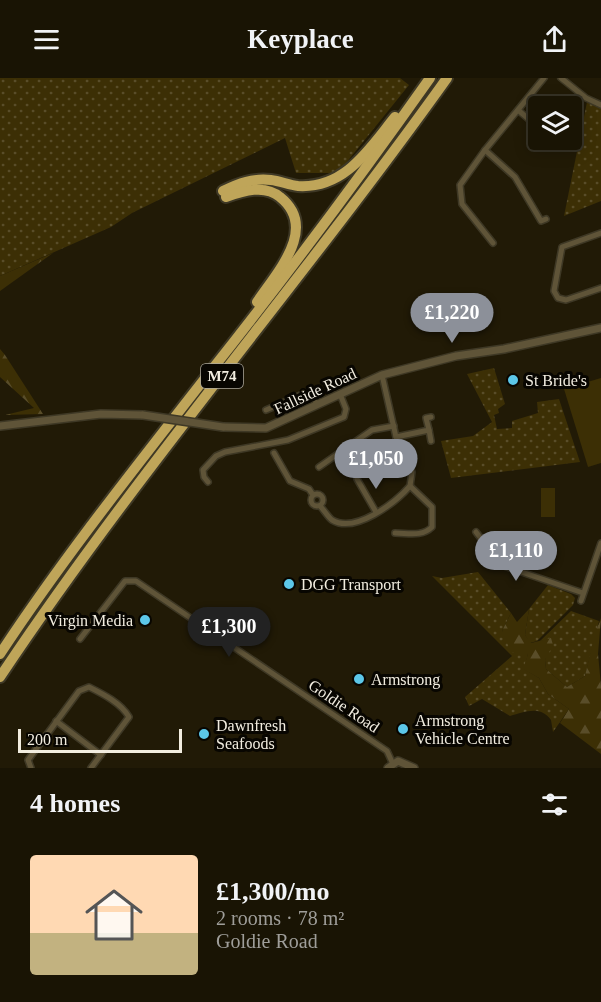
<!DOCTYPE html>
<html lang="en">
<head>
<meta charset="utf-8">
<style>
	body { margin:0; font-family:"Times New Roman",serif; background:#262113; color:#f1f3f6; height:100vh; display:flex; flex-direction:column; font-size:22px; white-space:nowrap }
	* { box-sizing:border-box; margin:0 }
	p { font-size:20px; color:#9f9e9a }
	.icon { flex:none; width:33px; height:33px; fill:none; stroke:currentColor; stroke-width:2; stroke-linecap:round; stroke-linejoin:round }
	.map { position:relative; height:690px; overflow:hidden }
	.drawer { display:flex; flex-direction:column; background:#191404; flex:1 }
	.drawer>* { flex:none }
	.controls { position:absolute; left:528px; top:18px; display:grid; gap:12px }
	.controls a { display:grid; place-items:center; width:54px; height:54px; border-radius:6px; background:#191404; box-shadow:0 3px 15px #0003,0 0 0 2px #373326; font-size:30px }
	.scale { position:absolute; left:18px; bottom:15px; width:164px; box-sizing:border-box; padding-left:6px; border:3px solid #f2ede0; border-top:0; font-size:16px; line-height:21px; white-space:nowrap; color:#f2ede0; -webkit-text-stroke:4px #080601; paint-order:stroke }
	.price { position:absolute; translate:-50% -51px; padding:0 14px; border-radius:21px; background:#8c9099; color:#fff; font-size:20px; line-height:39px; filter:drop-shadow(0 2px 3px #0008) }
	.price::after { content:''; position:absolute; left:50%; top:36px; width:18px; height:14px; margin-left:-9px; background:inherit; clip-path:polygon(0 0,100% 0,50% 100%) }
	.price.active { background:#222; color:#fff }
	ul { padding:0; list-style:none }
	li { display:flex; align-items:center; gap:18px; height:150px; padding:0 30px }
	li+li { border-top:2px solid #373326 }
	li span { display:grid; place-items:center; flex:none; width:168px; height:120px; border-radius:6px; color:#555 }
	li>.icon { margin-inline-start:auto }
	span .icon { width:72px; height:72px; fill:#fffc; stroke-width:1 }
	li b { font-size:26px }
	h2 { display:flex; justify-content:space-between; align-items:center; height:72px; padding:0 30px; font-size:26px }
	header { display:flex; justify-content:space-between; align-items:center; height:78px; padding:0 30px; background:#191404; font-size:27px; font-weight:700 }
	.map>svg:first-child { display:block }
	.grass { fill:url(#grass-dots) }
	.forest { fill:url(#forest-firs) }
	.park { fill:#3c2f05 }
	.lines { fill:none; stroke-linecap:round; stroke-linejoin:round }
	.minor-casing { stroke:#3e3825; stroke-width:8 }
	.tertiary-casing { stroke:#3e3825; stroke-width:10 }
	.motorway-casing { stroke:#3e3825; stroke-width:14 }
	.minor { stroke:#5f5438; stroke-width:5 }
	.tertiary { stroke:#5f5438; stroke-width:7 }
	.motorway { stroke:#bfa559; stroke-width:10 }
	.tertiary-bridge-casing { stroke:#3e3825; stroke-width:10; stroke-linecap:butt }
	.tertiary-bridge { stroke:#5f5438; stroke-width:7 }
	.poi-dot { fill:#5cc7e8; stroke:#080601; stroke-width:2 }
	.labels { text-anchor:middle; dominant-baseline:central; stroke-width:6; stroke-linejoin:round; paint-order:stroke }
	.shield { fill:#080601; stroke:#aca89d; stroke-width:1.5 }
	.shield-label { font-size:15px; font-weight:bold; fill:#f2ede0 }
	.poi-label { font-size:16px; fill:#f2ede0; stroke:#080601; text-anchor:start }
	.street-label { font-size:16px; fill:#f2ede0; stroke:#080601 }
</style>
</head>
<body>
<header><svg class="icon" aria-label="menu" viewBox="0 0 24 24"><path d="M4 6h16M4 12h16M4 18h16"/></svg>Keyplace<svg class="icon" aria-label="share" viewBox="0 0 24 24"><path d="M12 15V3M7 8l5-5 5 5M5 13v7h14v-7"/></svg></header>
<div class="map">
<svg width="601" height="690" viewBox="0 0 601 690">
	<defs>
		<pattern id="grass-dots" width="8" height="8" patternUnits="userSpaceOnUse" patternTransform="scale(1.5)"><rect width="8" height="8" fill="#3c2f05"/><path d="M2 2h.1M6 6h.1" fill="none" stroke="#594d29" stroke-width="1.8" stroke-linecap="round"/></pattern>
		<pattern id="forest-firs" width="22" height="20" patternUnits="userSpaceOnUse" patternTransform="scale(1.5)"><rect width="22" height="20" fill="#3c2f05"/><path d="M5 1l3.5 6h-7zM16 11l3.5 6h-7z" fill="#594d29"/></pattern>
	</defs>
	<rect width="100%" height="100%" fill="#211a06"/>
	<g class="grass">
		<polygon points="0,0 400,0 409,7 338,95 296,95 285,60 132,135 111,149 0,198"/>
		<polygon points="587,24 601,30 601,123 564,138"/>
		<polygon points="494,290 505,326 498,331 499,335 494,337 497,351 512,350 512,343 538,335 537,324 559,321 580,384 451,400 441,363 473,358 492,344 467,296"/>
		<path d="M478,494L511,535L502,553L528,576L524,591L539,600L548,616L569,631L553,654L551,642C540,627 525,634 510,638L482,621L469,628L465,619L512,578L432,498L442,500Z"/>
		<polygon points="548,507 571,516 575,520 573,527 537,563 530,565 525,557 529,531"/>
		<polygon points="571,533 599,543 585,598 567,609 546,591 545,582 551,561 540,563"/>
	</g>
	<g class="forest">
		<polygon points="53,175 0,213 0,198"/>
		<polygon points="0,271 5,277 43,336 5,337 34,330 0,299"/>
		<polygon points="529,531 525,557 531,565 551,560 553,567 545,582 546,591 567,609 585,598 595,555 601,540 598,576 601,608 601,676 560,645 569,631 548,616 539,600 523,591 528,576 511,574 502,553 511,535 517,544"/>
	</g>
	<g class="park">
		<polygon points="601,300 601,385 588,389 564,311"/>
		<rect x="541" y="410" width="14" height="29"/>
	</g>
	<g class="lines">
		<g class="minor-casing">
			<g id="minor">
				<polyline points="561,0 586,20 601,27"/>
				<polyline points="518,32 538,49"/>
				<polyline points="554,62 564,69"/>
				<polyline points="485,72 515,99 541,143 546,141"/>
				<polyline points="601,155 562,169 554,213 558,220 566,222 601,210"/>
				<polyline points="493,165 462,126 460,107 485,72 544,0"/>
				<polyline points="266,332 303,316 312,318 317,326"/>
				<polyline points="429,352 431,363"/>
				<polyline points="396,359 429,352 426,340 431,339"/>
				<polyline points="274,375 290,403 309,411 313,417"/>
				<polyline points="319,389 372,352 394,348"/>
				<polyline points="357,401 376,434"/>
				<polyline points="208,404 204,399 203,392 216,378 225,374 288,362 344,339 346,331 340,316"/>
				<circle cx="317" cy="422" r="6"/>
				<path d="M320,428C324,432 328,439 332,442C355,456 395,425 410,408L412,394L396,359L382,297"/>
				<polyline points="476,454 501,487 583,515"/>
				<path d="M395,455C408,455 422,459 432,449V429L410,408"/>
				<polyline points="581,523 601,465"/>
				<polyline points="80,561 125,503 136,503 387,673 393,686"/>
				<polyline points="56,643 101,677"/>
				<path d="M31,690L28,682L79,613L89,609C103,616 121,625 129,639L91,690"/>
			</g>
		</g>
		<g class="tertiary-casing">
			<g id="tertiary">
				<polyline points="0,348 101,336 143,337"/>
				<polyline points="223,349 266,350 382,297 456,278 504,271 601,250"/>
				<polyline points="388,690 398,683 414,690"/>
			</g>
		</g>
		<g class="motorway-casing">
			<g id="motorway">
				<path d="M223,113C239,105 253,100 271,102C280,103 289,107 298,108C345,111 369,71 395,39"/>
				<path d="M226,119C243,113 265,106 280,119C319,150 277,194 257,224"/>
				<path d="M0,576C64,479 135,390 206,299C284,201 358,102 430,0"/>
				<path d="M0,599C138,392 302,203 447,0"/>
			</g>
		</g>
		<use href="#minor" class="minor"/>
		<use href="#tertiary" class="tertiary"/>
		<use href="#motorway" class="motorway"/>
		<g class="tertiary-bridge-casing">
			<polyline id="tertiary-bridge" points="143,337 223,349"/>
		</g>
		<use href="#tertiary-bridge" class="tertiary-bridge"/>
	</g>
	<g class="poi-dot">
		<circle cx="513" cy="302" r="6"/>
		<circle cx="289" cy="506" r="6"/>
		<circle cx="145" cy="542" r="6"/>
		<circle cx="359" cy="601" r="6"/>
		<circle cx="403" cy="651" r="6"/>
		<circle cx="204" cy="656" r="6"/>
	</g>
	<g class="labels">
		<rect class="shield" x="201" y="286" width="42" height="24" rx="4.5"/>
		<g class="shield-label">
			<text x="222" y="298">M74</text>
		</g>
		<g class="poi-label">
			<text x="525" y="302">St Bride's</text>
			<text x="301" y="506">DGG Transport</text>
			<text x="133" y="542" text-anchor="end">Virgin Media</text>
			<text x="371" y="601">Armstrong</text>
			<text x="415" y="642">Armstrong<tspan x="415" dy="18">Vehicle Centre</tspan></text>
			<text x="216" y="647">Dawnfresh<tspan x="216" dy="18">Seafoods</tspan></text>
		</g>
		<g class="street-label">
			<text transform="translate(315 313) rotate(-25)">Fallside Road</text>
			<text transform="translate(344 628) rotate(34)">Goldie Road</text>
		</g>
	</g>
</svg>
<div class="controls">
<a><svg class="icon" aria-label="layers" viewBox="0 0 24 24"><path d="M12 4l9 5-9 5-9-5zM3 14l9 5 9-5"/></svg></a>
</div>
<div class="scale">200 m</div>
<b class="price" style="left:452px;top:266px">£1,220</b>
<b class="price" style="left:376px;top:412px">£1,050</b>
<b class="price" style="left:516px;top:504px">£1,110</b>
<b class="price active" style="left:229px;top:580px">£1,300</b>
</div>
<section class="drawer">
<h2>4 homes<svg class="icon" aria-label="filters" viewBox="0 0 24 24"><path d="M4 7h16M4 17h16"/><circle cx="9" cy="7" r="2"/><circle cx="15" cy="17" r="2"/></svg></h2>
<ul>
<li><span style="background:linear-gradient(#ffd9b3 65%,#c2b280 0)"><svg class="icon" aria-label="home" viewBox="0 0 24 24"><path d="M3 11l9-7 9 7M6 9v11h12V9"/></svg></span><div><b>£1,300/mo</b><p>2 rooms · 78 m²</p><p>Goldie Road</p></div></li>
</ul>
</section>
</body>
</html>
